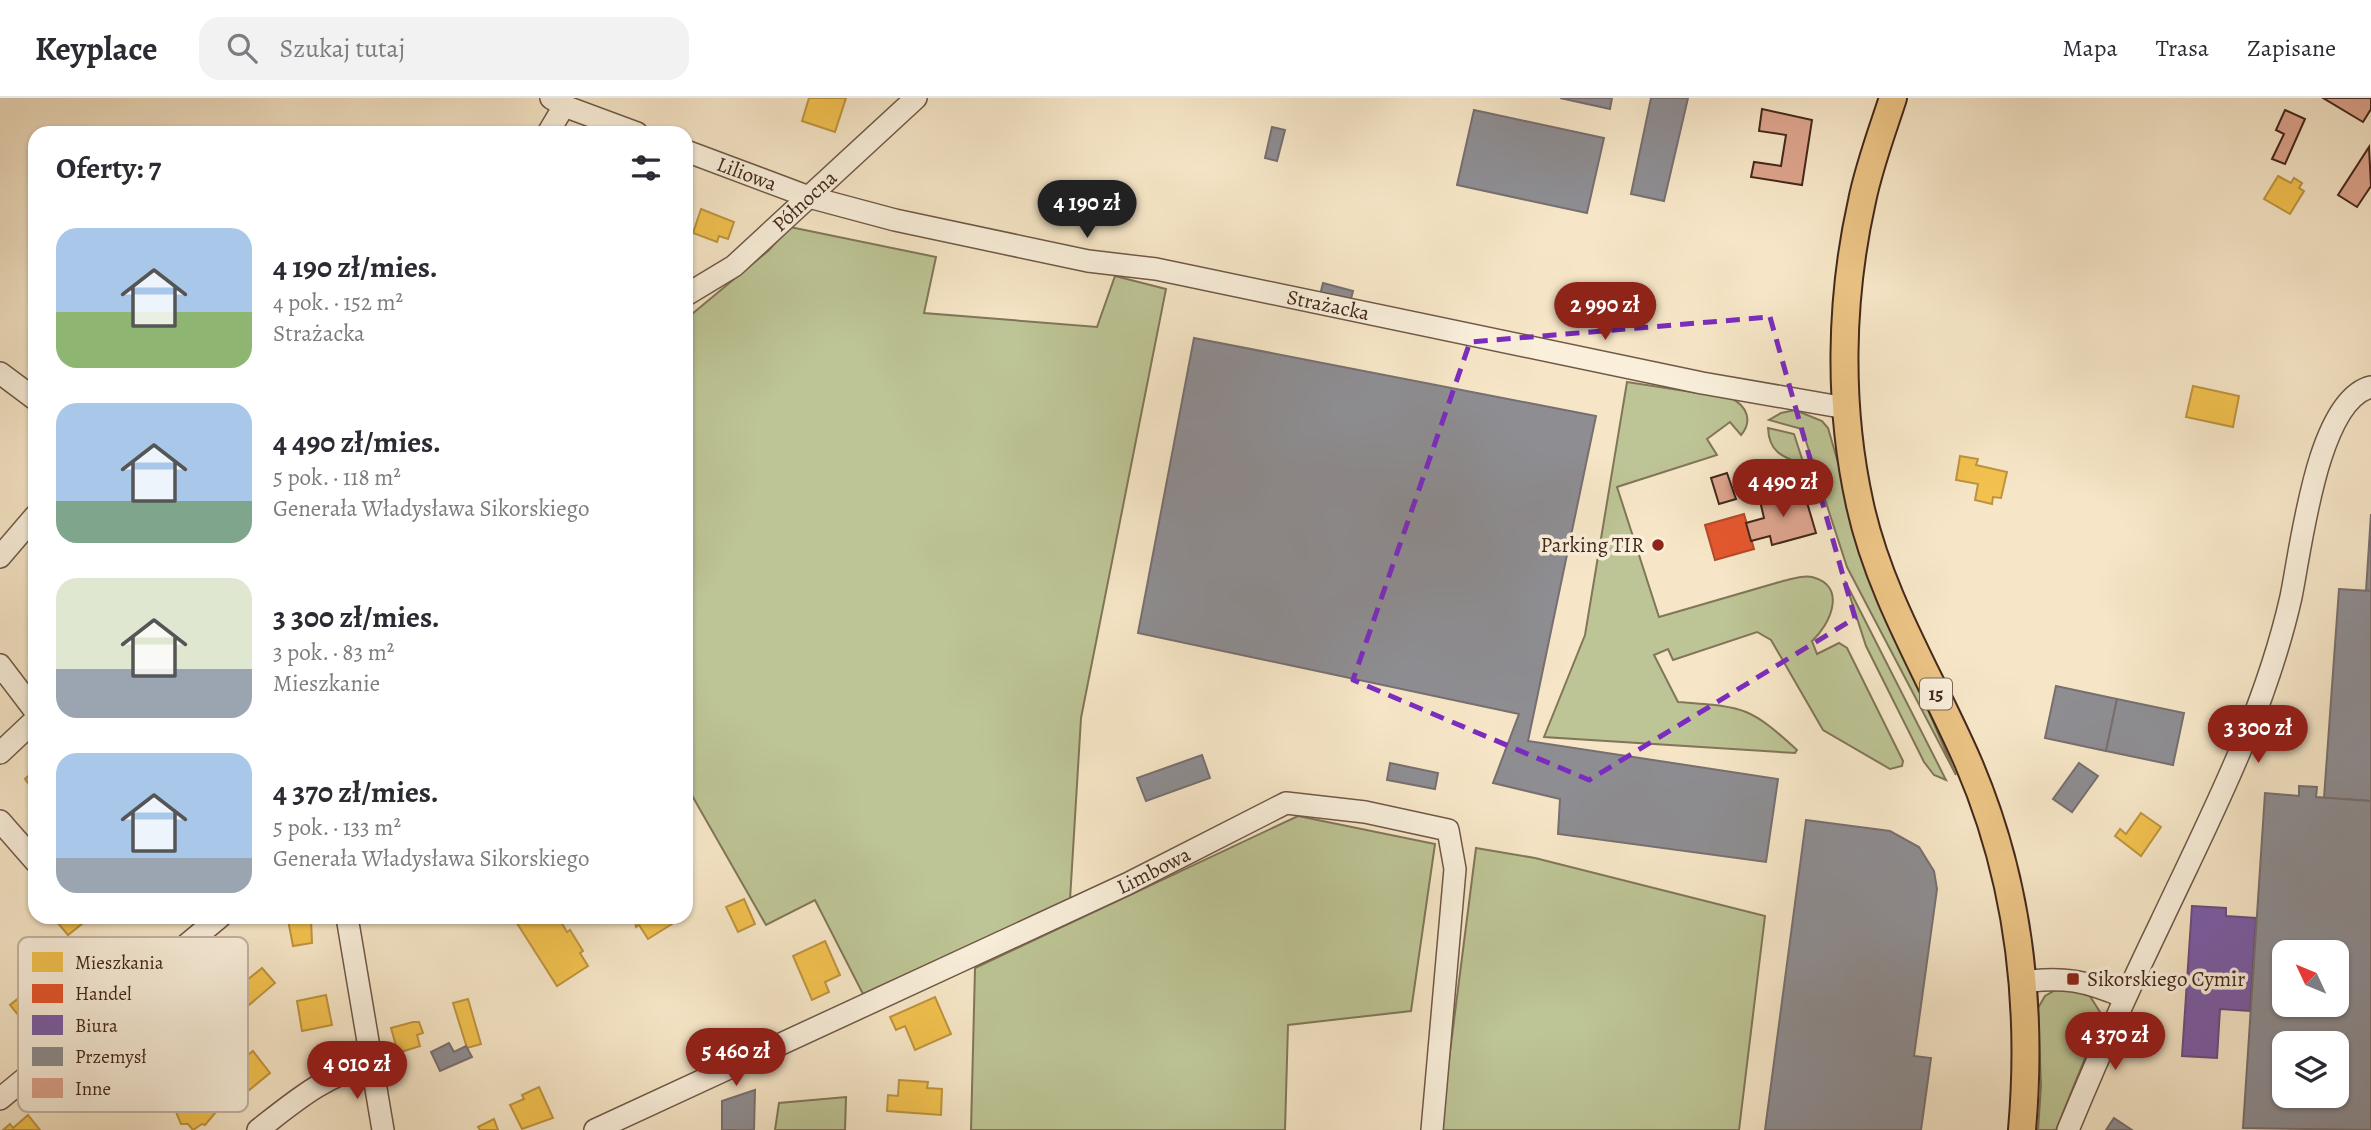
<!DOCTYPE html>
<html lang="pl">
<head>
<meta charset="utf-8">
<style>
	body { margin:0; font-family:Alegreya,serif; background:#f2f2f3; color:#2b2b33; height:100vh; display:flex; flex-direction:column; font-size:26px; white-space:nowrap }
	* { box-sizing:border-box; margin:0 }
	p { font-size:23px; color:#7c7c81 }
	.icon { flex:none; width:38px; height:38px; fill:none; stroke:currentColor; stroke-width:2; stroke-linecap:round; stroke-linejoin:round }
	.map { position:relative; flex:1; overflow:hidden }
	.sheet { position:absolute; left:28px; top:28px; width:665px; height:798px; display:flex; flex-direction:column; background:#fff; border-radius:21px; box-shadow:0 2px 5px #0004 }
	.sheet>* { flex:none }
	.needle { width:46px; rotate:314deg }
	.buttons { position:absolute; left:2272px; top:842px; display:grid; gap:14px }
	.buttons a { display:grid; place-items:center; width:77px; height:77px; border-radius:14px; background:#fff; box-shadow:0 2px 5px #0004; font-size:35px }
	.price { position:absolute; translate:-50% -60px; padding:0 16px; border-radius:24px; background:#8f2418; color:#fff; font-size:23px; line-height:46px; filter:drop-shadow(0 2px 4px #0008) }
	.price::after { content:''; position:absolute; left:50%; top:42px; width:21px; height:16px; margin-left:-10px; background:inherit; clip-path:polygon(0 0,100% 0,50% 100%) }
	.price.active { background:#222; color:#fff }
	ul { padding:0; list-style:none }
	li { display:flex; align-items:center; gap:21px; height:175px; padding:0 28px }
	li span { display:grid; place-items:center; flex:none; width:196px; height:140px; border-radius:21px; color:#555 }
	li>.icon { margin-inline-start:auto }
	span .icon { width:84px; height:84px; fill:#fffc; stroke-width:1 }
	li b { font-size:30px }
	h2 { display:flex; justify-content:space-between; align-items:center; height:84px; padding:0 28px; font-size:30px }
	header { display:flex; align-items:center; gap:42px; box-sizing:border-box; height:98px; padding:0 35px; background:#fff; border-bottom:2px solid #e1e1e2 }
	header strong { font-size:33px }
	nav { display:flex; gap:38px; margin-inline-start:auto; font-size:24px }
	.search { width:490px; height:63px; background:#f2f2f3; display:flex; align-items:center; gap:18px; box-sizing:border-box; padding:0 24px; border-radius:21px; color:#7c7c81; font-size:26px }
	.map>svg:first-child { display:block }
	.green { fill:#bdc495; stroke:#807658; stroke-width:2 }
	.homes { fill:#f2c14e; stroke:#be933f; stroke-width:2 }
	.shops { fill:#e4572e; stroke:#b44929; stroke-width:2 }
	.offices { fill:#7b5ea7; stroke:#6a4e7d; stroke-width:2 }
	.industry { fill:#8d8d92; stroke:#776f6f; stroke-width:2; fill-rule:evenodd }
	.building { fill:#dda48d; stroke:#44281c; stroke-width:2 }
	.lines { fill:none; stroke-linecap:round; stroke-linejoin:round }
	.minor-casing { stroke:#705847; stroke-width:24 }
	.major-casing { stroke:#44281c; stroke-width:30 }
	.minor { stroke:#f9efdb; stroke-width:21 }
	.major { stroke:#ebc384; stroke-width:26 }
	.marked { fill:none; stroke:#7b2cbf; stroke-width:5; stroke-dasharray:14 9; stroke-linejoin:round }
	.poi-dot { fill:#8f2418; stroke:#f9efdb; stroke-width:2.5 }
	.labels { text-anchor:middle; dominant-baseline:central; stroke-width:7; stroke-linejoin:round; paint-order:stroke }
	.shield { fill:#f9efdb; stroke:#7a6455; stroke-width:2 }
	.shield-label { font-size:19px; font-weight:bold; fill:#44281c }
	.street-label { font-size:21px; fill:#44281c; stroke:#f9efdb }
	.poi-label { font-size:21px; fill:#44281c; stroke:#f9efdb; text-anchor:end }
	.key { fill:#f9efdb; stroke:#c3b3a2; stroke-width:2 }
	.key-label { font-size:19px; fill:#44281c }
</style>
</head>
<body>
<header>
<strong>Keyplace</strong>
<div class="search"><svg class="icon" aria-label="search" viewBox="0 0 24 24"><circle cx="10" cy="10" r="6"/><path d="M15 15l6 6"/></svg>Szukaj tutaj</div>
<nav><a>Mapa</a><a>Trasa</a><a>Zapisane</a></nav>
</header>
<div class="map">
<svg width="2371" height="1032" viewBox="0 0 2371 1032">
	<rect width="100%" height="100%" fill="#f6e6c7"/>
	<filter id="stains"><feTurbulence type="fractalNoise" baseFrequency=".00286" numOctaves="4"/><feColorMatrix values="0 0 0 0 .2 0 0 0 0 .09 0 0 0 0 .02 0 0 0 .5 -.17"/></filter>
	<radialGradient id="worn" r=".72"><stop offset=".6" stop-color="#630" stop-opacity="0"/><stop offset="1" stop-color="#630" stop-opacity=".3"/></radialGradient>
	<g class="green">
		<polygon points="790,129 936,159 924,215 1097,229 1115,178 1166,191 1081,620 1070,802 863,896 815,802 766,827 686,687 686,221 768,153"/>
		<path d="M1627,284L1731,300C1747,308 1753,323 1741,337L1730,324L1707,341L1717,357L1617,389L1659,519L1783,483C1792,481 1803,477 1812,479C1848,488 1830,527 1812,543L1817,556L1839,545L1847,550L1903,663L1902,668L1890,671L1823,632L1771,542L1757,534L1673,562L1668,551L1654,557L1678,604C1743,609 1748,607 1797,652L1795,655L1544,639L1585,537Z"/>
		<polygon points="1795,312 1822,323 1828,330 1872,482 1956,677 1847,469 1802,331 1769,322 1781,315"/>
		<path d="M1768,330L1794,336L1804,367C1783,359 1769,355 1768,330Z"/>
		<polygon points="1845,483 1946,682 1934,677 1924,664 1866,548"/>
		<polygon points="1298,718 1435,746 1411,913 1288,927 1285,1032 971,1032 975,870"/>
		<polygon points="1476,750 1535,760 1765,818 1739,1032 1440,1032"/>
		<polygon points="2059,890 2086,892 2100,914 2099,926 2056,1032 2038,1032 2041,988 2038,910 2045,898"/>
		<polygon points="846,999 845,1032 775,1032 779,1005"/>
	</g>
	<g class="homes">
		<polygon points="809,0 846,0 835,34 802,23"/>
		<polygon points="2278,78 2291,85 2294,80 2302,85 2299,90 2304,93 2290,116 2264,101"/>
		<polygon points="701,111 734,124 728,141 719,138 717,144 693,135"/>
		<polygon points="2193,288 2239,298 2233,329 2186,319"/>
		<polygon points="1960,358 1978,361 1976,367 2007,374 2001,400 1993,399 1992,406 1975,402 1978,386 1956,382"/>
		<polygon points="35,672 35,695 25,681"/>
		<polygon points="2141,715 2161,729 2141,758 2115,738 2120,731 2126,736"/>
		<polygon points="744,801 755,826 738,834 726,809"/>
		<polygon points="61,819 78,819 83,825 68,837 56,823"/>
		<polygon points="513,819 558,819 567,834 570,832 583,853 580,855 588,868 557,888"/>
		<polygon points="634,819 668,819 672,826 648,841 639,827 636,829"/>
		<polygon points="300,820 300,823 311,821 312,845 293,848 288,822"/>
		<polygon points="825,843 840,877 825,884 829,894 812,902 793,858"/>
		<polygon points="262,870 275,885 249,907 236,891"/>
		<polygon points="39,884 58,907 27,928 10,907"/>
		<polygon points="326,897 332,927 302,933 297,903"/>
		<polygon points="935,899 951,936 915,952 905,928 896,932 890,919"/>
		<polygon points="468,901 481,946 467,950 453,905"/>
		<polygon points="413,924 419,924 423,935 417,937 420,948 398,955 391,930"/>
		<polygon points="253,953 270,975 248,993 230,971"/>
		<polygon points="899,982 928,984 927,990 942,991 941,1017 887,1013 888,997 898,998"/>
		<polygon points="204,983 214,995 206,1002 216,1014 205,1027 202,1026 193,1032 188,1026 181,1026 176,1014 190,1003 186,997"/>
		<polygon points="539,989 553,1020 522,1031 510,1007 524,1001 522,997"/>
		<polygon points="28,1017 40,1032 3,1032 10,1026 13,1030"/>
		<polygon points="494,1021 498,1032 480,1032 478,1029"/>
	</g>
	<polygon class="shops" points="1744,416 1754,451 1715,462 1705,427"/>
	<polygon class="offices" points="2192,808 2226,810 2226,818 2256,820 2250,913 2220,911 2217,960 2182,958"/>
	<g class="industry">
		<polygon points="1560,0 1612,0 1610,11"/>
		<polygon points="1651,0 1688,0 1664,103 1631,96"/>
		<polygon points="1474,12 1604,40 1587,115 1457,87"/>
		<polygon points="1272,29 1285,32 1277,63 1265,60"/>
		<polygon points="1323,185 1353,193 1350,205 1320,197"/>
		<polygon points="1194,240 1596,318 1528,643 1778,681 1766,764 1558,736 1560,701 1493,685 1519,616 1138,535"/>
		<polygon points="2371,416 2371,493 2366,493"/>
		<polygon points="2339,491 2371,493 2371,703 2324,700"/>
		<polygon points="2056,588 2117,601 2106,653 2045,640"/>
		<polygon points="2117,601 2184,615 2173,667 2106,653"/>
		<polygon points="1202,657 1210,680 1146,703 1137,680"/>
		<polygon points="1390,665 1438,675 1435,691 1387,682"/>
		<polygon points="2079,665 2098,678 2072,714 2053,701"/>
		<path d="M2299,688L2317,689L2316,699L2371,703V1032L2243,1030L2265,695L2299,698ZM2284,854H2336V906H2284ZM2284,945H2336V998H2284Z"/>
		<polygon points="1806,722 1890,733 1919,749 1934,773 1937,791 1914,958 1931,960 1921,1032 1765,1032"/>
		<polygon points="449,945 454,954 466,948 472,959 440,973 431,954"/>
		<polygon points="755,992 754,1032 722,1032 722,1003"/>
		<polygon points="2114,1020 2132,1032 2106,1032"/>
	</g>
	<g class="building">
		<polygon points="2323,0 2371,0 2371,11 2363,24"/>
		<polygon points="1762,11 1812,22 1802,87 1751,79 1754,64 1781,68 1786,37 1759,33"/>
		<polygon points="2285,12 2305,21 2285,66 2272,61 2284,36 2276,32"/>
		<polygon points="2369,49 2371,88 2357,109 2338,97"/>
		<polygon points="1727,375 1736,401 1719,406 1711,380"/>
		<polygon points="1803,391 1816,435 1772,447 1770,438 1751,443 1746,425 1764,420 1760,403"/>
	</g>
	<g class="lines">
		<g class="minor-casing">
			<g id="minor">
				<polyline points="551,0 564,8 637,35"/>
				<polyline points="548,35 564,8"/>
				<path id="s1" d="M686,53L809,99L895,122L1088,163L1156,171L1702,285L1846,310"/>
				<path id="s2" d="M686,197L734,168L916,0"/>
				<polyline points="0,275 35,301"/>
				<polyline points="0,459 35,418"/>
				<polyline points="0,567 35,613"/>
				<polyline points="0,655 35,622"/>
				<polyline points="0,723 35,763"/>
				<polyline points="347,819 383,1032"/>
				<path d="M2023,884C2064,878 2086,883 2124,899"/>
				<polyline points="0,1001 220,819"/>
				<path d="M258,1032C294,1004 326,976 372,966"/>
				<path id="s3" d="M595,1032L1127,786L1286,705L1365,714L1448,732L1455,771L1432,1032"/>
				<path d="M2068,1032C2097,962 2128,892 2161,824C2211,718 2265,614 2291,499C2301,451 2317,302 2371,289"/>
			</g>
		</g>
		<g class="major-casing">
			<path id="major" d="M1893,0C1882,34 1869,68 1862,103C1840,201 1838,308 1860,407C1880,498 1931,579 1968,664C2018,780 2033,906 2022,1032"/>
		</g>
		<use href="#minor" class="minor"/>
		<use href="#major" class="major"/>
	</g>
	<path class="marked" d="M1770,219L1855,520L1589,682L1353,582L1470,244Z"/>
	<g class="poi-dot">
		<circle cx="1658" cy="447" r="7"/>
		<rect x="2066" y="874" width="14" height="14" rx="3.5"/>
	</g>
	<g class="labels">
		<rect class="shield" x="1920" y="580.5" width="32" height="31" rx="5"/>
		<g class="shield-label">
			<text x="1936" y="596">15</text>
		</g>
		<g class="street-label">
			<text stroke="none"><textPath href="#s1" startOffset="65">Liliowa</textPath></text>
			<text stroke="none"><textPath href="#s2" startOffset="152">Północna</textPath></text>
			<text stroke="none"><textPath href="#s1" startOffset="662">Strażacka</textPath></text>
			<text stroke="none"><textPath href="#s3" startOffset="616">Limbowa</textPath></text>
		</g>
		<g class="poi-label">
			<text x="1644" y="447">Parking TIR</text>
			<text x="2087" y="881" text-anchor="start">Sikorskiego Cymir</text>
		</g>
	</g>
	<rect x="18" y="839" width="230" height="175" rx="10" class="key"/>
	<rect x="32" y="854" width="31" height="20" fill="#f2c14e"/>
	<rect x="32" y="886" width="31" height="19" fill="#e4572e"/>
	<rect x="32" y="917" width="31" height="20" fill="#7b5ea7"/>
	<rect x="32" y="949" width="31" height="19" fill="#8d8d92"/>
	<rect x="32" y="980" width="31" height="20" fill="#dda48d"/>
	<g class="key-label">
		<text x="75" y="871">Mieszkania</text>
		<text x="75" y="902">Handel</text>
		<text x="75" y="934">Biura</text>
		<text x="75" y="965">Przemysł</text>
		<text x="75" y="997">Inne</text>
	</g>
	<rect width="100%" height="100%" filter="url(#stains)"/>
	<rect width="100%" height="100%" fill="url(#worn)"/>
</svg>
<div class="buttons">
<a><svg class="needle" viewBox="-14 -14 28 28"><path d="M0-13l5 13h-10z" fill="#e53935"/><path d="M0 13l5-13h-10z" fill="#7c7c81"/></svg></a>
<a><svg class="icon" aria-label="layers" viewBox="0 0 24 24"><path d="M12 4l9 5-9 5-9-5zM3 14l9 5 9-5"/></svg></a>
</div>
<b class="price active" style="left:1087px;top:142px">4 190 zł</b>
<b class="price" style="left:1605px;top:244px">2 990 zł</b>
<b class="price" style="left:1783px;top:421px">4 490 zł</b>
<b class="price" style="left:2258px;top:667px">3 300 zł</b>
<b class="price" style="left:2115px;top:974px">4 370 zł</b>
<b class="price" style="left:736px;top:990px">5 460 zł</b>
<b class="price" style="left:357px;top:1003px">4 010 zł</b>
<section class="sheet">
<h2>Oferty: 7<svg class="icon" aria-label="filters" viewBox="0 0 24 24"><path d="M4 7h16M4 17h16"/><circle cx="9" cy="7" r="2"/><circle cx="15" cy="17" r="2"/></svg></h2>
<ul>
<li><span style="background:linear-gradient(#a9c7e8 60%,#8fb573 0)"><svg class="icon" aria-label="home" viewBox="0 0 24 24"><path d="M3 11l9-7 9 7M6 9v11h12V9"/></svg></span><div><b>4 190 zł/mies.</b><p>4 pok. · 152 m²</p><p>Strażacka</p></div></li>
<li><span style="background:linear-gradient(#a9c7e8 70%,#7fa58c 0)"><svg class="icon" aria-label="home" viewBox="0 0 24 24"><path d="M3 11l9-7 9 7M6 9v11h12V9"/></svg></span><div><b>4 490 zł/mies.</b><p>5 pok. · 118 m²</p><p>Generała Władysława Sikorskiego</p></div></li>
<li><span style="background:linear-gradient(#dfe7d0 65%,#9aa5b1 0)"><svg class="icon" aria-label="home" viewBox="0 0 24 24"><path d="M3 11l9-7 9 7M6 9v11h12V9"/></svg></span><div><b>3 300 zł/mies.</b><p>3 pok. · 83 m²</p><p>Mieszkanie</p></div></li>
<li><span style="background:linear-gradient(#a9c7e8 75%,#9aa5b1 0)"><svg class="icon" aria-label="home" viewBox="0 0 24 24"><path d="M3 11l9-7 9 7M6 9v11h12V9"/></svg></span><div><b>4 370 zł/mies.</b><p>5 pok. · 133 m²</p><p>Generała Władysława Sikorskiego</p></div></li>
</ul>
</section>
</div>
</body>
</html>
